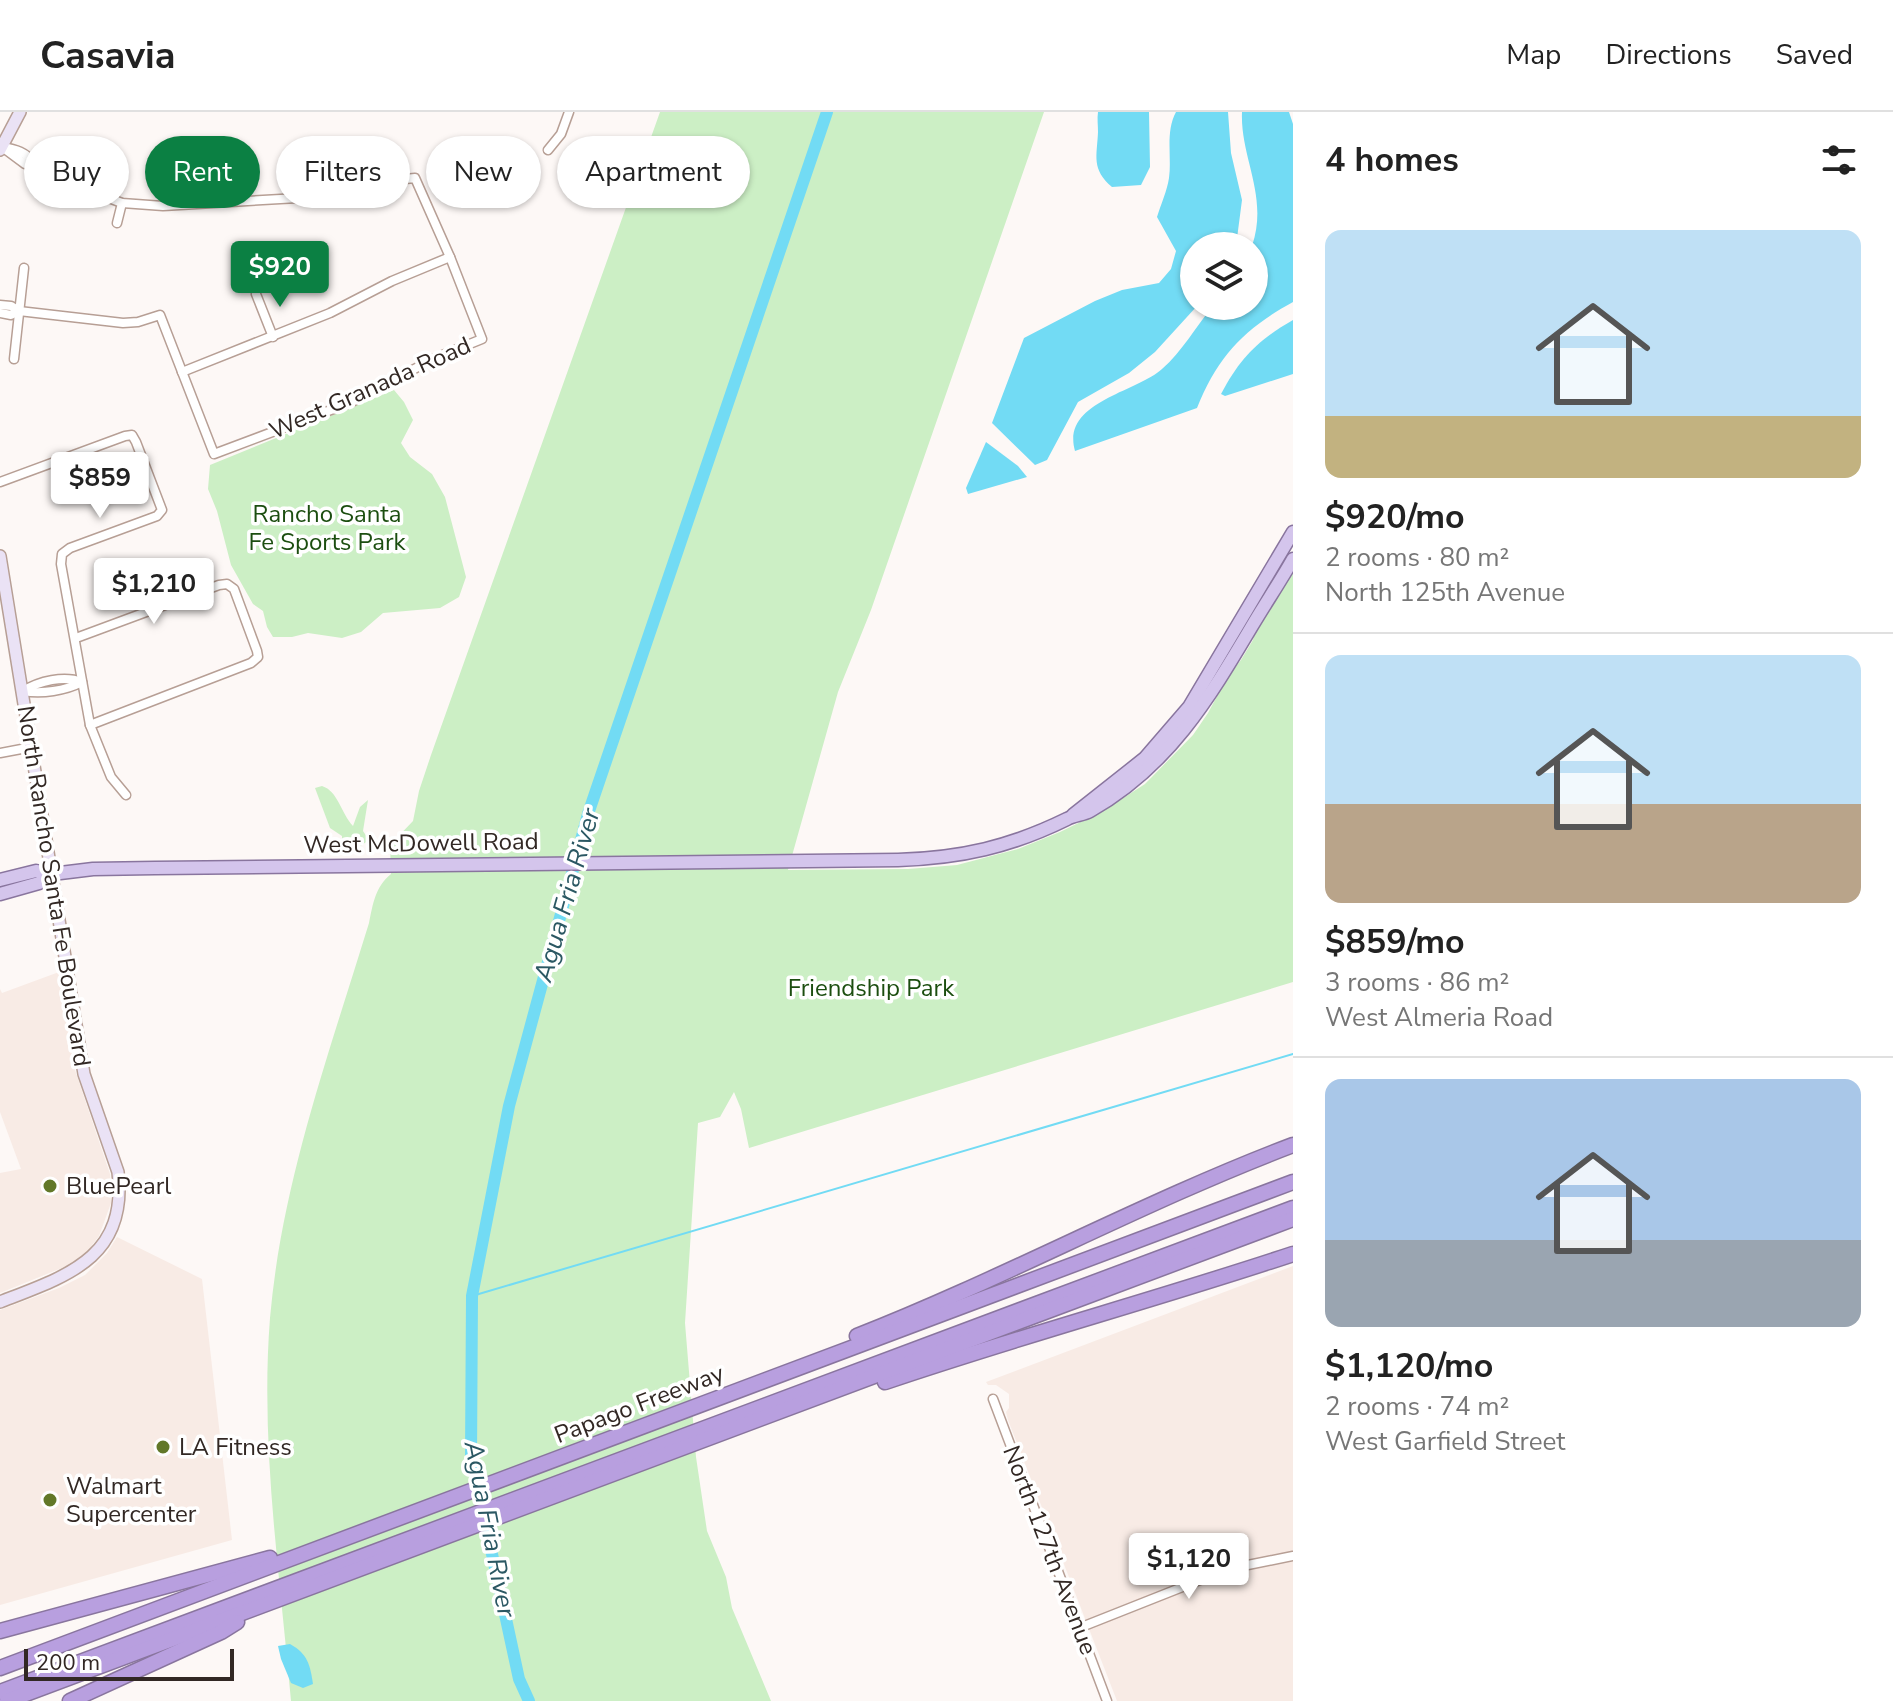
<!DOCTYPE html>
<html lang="en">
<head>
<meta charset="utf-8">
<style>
	body { margin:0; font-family:"Nunito Sans",sans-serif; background:#f2f2f2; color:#222; height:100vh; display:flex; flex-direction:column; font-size:30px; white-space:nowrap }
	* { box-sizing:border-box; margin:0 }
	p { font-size:26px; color:#767676 }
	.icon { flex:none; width:44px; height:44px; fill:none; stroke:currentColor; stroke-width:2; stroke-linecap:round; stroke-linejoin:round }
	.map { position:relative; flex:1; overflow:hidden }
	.details { display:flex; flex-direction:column; background:#fff; width:600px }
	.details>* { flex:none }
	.hud { position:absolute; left:24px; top:24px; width:760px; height:72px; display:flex; gap:16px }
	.fabs { position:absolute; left:1180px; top:120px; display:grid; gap:16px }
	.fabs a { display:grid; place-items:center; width:88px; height:88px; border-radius:50%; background:#fff; box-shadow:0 2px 6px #0004; font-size:40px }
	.scale { position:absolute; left:24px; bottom:20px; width:210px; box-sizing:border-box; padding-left:8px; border:4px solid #322824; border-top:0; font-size:22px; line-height:28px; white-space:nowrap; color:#322824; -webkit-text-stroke:6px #fff; paint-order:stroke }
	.price { position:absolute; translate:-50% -68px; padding:0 18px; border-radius:8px; background:#fff; color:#222; font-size:26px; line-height:52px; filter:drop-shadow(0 2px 4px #0008) }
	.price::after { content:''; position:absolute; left:50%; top:48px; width:24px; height:18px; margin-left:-12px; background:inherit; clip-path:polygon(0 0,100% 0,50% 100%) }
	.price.on { background:#0b8043; color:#fff }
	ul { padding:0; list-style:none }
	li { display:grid; align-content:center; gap:16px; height:424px; padding:0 32px }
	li+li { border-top:2px solid #e0e0e0 }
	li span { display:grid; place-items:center; height:248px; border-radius:16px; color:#555 }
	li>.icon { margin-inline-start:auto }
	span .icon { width:144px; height:144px; fill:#fffc; stroke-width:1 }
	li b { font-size:34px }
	h2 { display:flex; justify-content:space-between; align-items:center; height:96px; padding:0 32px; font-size:34px }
	.chip { padding:0 28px; border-radius:36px; background:#fff; box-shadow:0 2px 6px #0004; font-size:28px; line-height:72px }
	.chip.on { background:#0b8043; color:#fff }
	header { display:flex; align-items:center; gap:48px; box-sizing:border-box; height:112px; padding:0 40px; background:#fff; border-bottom:2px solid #e0e0e0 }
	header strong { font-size:38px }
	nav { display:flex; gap:44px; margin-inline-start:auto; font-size:28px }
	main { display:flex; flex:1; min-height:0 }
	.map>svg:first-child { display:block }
	.built { fill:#f8ebe5 }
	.green { fill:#ccefc5 }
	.water { fill:#72dbf4 }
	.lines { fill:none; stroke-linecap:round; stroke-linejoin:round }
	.stream { stroke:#72dbf4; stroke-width:2 }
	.river { stroke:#72dbf4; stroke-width:12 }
	.street-casing { stroke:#b79f95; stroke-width:11 }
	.secondary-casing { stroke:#b79f95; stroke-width:14 }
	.primary-casing { stroke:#89759e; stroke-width:15 }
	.highway-casing { stroke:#89759e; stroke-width:17 }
	.street { stroke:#fff; stroke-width:8 }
	.secondary { stroke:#eae2f5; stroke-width:11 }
	.primary { stroke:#d4c5ec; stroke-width:12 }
	.highway { stroke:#b89fdf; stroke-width:14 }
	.poi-dot { fill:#627829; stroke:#fff; stroke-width:3 }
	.labels { text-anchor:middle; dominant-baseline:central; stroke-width:7; stroke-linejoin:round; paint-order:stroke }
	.street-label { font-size:24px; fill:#322824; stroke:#fff }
	.park-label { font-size:24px; fill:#1c4e10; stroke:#fff }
	.poi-label { font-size:24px; fill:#322824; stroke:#fff; text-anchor:start }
	.water-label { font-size:26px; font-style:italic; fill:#2b5863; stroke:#fff }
</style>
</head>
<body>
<header>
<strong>Casavia</strong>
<nav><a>Map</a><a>Directions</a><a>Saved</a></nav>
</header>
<main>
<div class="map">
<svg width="1293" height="1589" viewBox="0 0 1293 1589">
	<rect width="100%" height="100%" fill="#fdf8f6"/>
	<g class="built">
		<polygon points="59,860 74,955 110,1062 111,1091 99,1124 87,1140 74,1151 0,1181 0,1061 21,1057 0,1000 0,877 2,881"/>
		<polygon points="117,1125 202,1167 232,1428 0,1493 0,1198 59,1176 85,1163 107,1141"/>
		<polygon points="1293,1154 1293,1589 1117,1589 1008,1308 1006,1300 1009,1296 1009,1282 996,1273 988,1273 986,1270"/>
	</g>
	<g class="green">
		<path d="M660,0H1044L871,498L838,580L788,758L908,757L957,753L1018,737L1060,720L1103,699L1145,672L1193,623L1208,601L1228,564L1241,548L1253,528L1256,515L1293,458V870L749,1036L741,997L734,980L720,1005L698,1011L685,1211L696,1345L707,1419L726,1465L732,1496L771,1589H291C280,1462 260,1333 270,1206C282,1069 329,942 369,811C373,792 375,775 391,762L390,733L413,709L419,679L431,643Z"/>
		<polygon points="394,278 404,290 413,308 401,331 410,345 432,362 445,385 466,465 459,485 440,496 383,501 361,520 342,526 308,521 292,525 273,525 267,515 263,499 253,492 231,453 217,399 208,377 210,353"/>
		<path d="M322,674C338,679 341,701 353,714L360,695L368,688L363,719L369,728L359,735H342V724L330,716L315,676Z"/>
	</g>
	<g class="water">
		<path d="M1098,0H1149L1150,55L1141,73L1112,75C1091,57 1097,44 1098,20C1098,13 1097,7 1098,0Z"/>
		<path d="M1176,0H1228L1231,41L1242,88L1236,134H1194V194H1197L1155,240L1129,261L1078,290L1047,348L1035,353L992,311L1024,226L1095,189L1122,178L1159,171L1171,157L1176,139L1157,105C1161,92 1167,79 1169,66C1172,45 1165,20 1176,0Z"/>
		<path d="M1242,0H1289L1293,12V190C1244,217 1218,244 1197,296L1075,339C1061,290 1135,281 1162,257C1182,240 1196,214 1213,194H1254V134H1252C1269,84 1240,46 1242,0Z"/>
		<path d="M1293,208V262L1225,284L1221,282C1240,246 1258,228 1293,208Z"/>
		<polygon points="986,330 1018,354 1027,365 968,382 966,376"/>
		<path d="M290,1532C308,1542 310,1553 313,1572L303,1576L291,1571L281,1547L278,1534Z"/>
	</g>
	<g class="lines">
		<polyline class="stream" points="472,1184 1293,942"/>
		<polyline class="river" points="529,1589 519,1567 471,1345 472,1184 509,994 588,702 827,0"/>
		<g class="street-casing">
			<g id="street">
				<polyline points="2,35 25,52 34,52 72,72 122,91 163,94 298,86 358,80 386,74 405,67"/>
				<path d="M2,35C15,37 27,40 34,52"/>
				<polyline points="548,38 561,22 569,0"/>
				<polyline points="295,58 298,86"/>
				<polyline points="117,111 122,91"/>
				<polyline points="256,182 273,225"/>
				<polyline points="0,193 11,194 19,199 123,211 138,210 160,203 214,342 352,290 435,246 482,227 450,145 415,66 405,67 400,50"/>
				<polyline points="0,201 11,203 19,199"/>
				<polyline points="14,247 24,156"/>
				<polyline points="182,260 330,201 392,169 450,145"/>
				<polyline points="0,370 125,324 132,323 136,330 162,398 157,404 70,436 62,442 61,452 90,613 111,665 126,683"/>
				<polyline points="76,526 219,473 227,472 234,477 257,539 258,545 251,551 90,613"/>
				<path d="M23,579C39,569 64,563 82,570"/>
				<path d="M23,579C42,582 65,579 82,570"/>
				<polyline points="0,641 32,635"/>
				<polyline points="993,1287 1107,1589"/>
				<polyline points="1079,1516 1228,1457 1293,1444"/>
			</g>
		</g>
		<g class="secondary-casing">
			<g id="secondary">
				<polyline points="0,38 20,0"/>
				<path d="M0,444L84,962L118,1060C128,1146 67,1164 0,1190"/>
			</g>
		</g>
		<g class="primary-casing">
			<g id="primary">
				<polyline points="1073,703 1145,646 1189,595 1293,420"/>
				<path d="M0,768L36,759L52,762L93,757L155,756L898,748C961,746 1010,735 1067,707C1074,703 1083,703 1090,699C1168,655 1208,588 1252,514C1265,492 1280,470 1293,447"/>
				<polyline points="0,782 39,771 52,762"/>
			</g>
		</g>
		<g class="highway-casing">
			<g id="highway">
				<path d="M857,1224C1005,1166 1145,1089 1293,1033"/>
				<path d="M885,1270C1020,1224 1158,1187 1293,1142"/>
				<polyline points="0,1519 270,1446"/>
				<polyline points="0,1556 1293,1070"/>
				<polyline points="0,1580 1293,1096"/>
				<polyline points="7,1589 1293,1107"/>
				<polyline points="70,1589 221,1520 237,1510"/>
			</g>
		</g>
		<use href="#street" class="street"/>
		<use href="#secondary" class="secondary"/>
		<use href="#primary" class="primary"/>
		<use href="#highway" class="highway"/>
	</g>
	<g class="poi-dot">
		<circle cx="50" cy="1074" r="8"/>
		<circle cx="163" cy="1335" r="8"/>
		<circle cx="50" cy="1388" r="8"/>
	</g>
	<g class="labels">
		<g class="street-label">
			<text transform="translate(370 276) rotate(-24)">West Granada Road</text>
			<text transform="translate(421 731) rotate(-1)">West McDowell Road</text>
			<text transform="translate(54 774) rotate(81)">North Rancho Santa Fe Boulevard</text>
			<text transform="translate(639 1292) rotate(-21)">Papago Freeway</text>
			<text transform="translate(1050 1438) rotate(69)">North 127th Avenue</text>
		</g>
		<g class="park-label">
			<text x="327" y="402">Rancho Santa<tspan x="327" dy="28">Fe Sports Park</tspan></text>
			<text x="871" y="876">Friendship Park</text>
		</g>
		<g class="poi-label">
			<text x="66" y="1074">BluePearl</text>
			<text x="179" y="1335">LA Fitness</text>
			<text x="66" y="1374">Walmart<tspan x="66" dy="28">Supercenter</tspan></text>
		</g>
		<g class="water-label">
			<text transform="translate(567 783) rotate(-74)">Agua Fria River</text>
			<text transform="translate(490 1417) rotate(79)">Agua Fria River</text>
		</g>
	</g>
</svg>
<div class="fabs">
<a><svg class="icon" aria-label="layers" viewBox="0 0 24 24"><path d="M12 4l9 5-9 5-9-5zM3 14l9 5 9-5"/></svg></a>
</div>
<div class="scale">200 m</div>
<b class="price on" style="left:280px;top:197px">$920</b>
<b class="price" style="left:100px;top:408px">$859</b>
<b class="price" style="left:154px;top:514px">$1,210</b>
<b class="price" style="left:1189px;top:1489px">$1,120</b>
<div class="hud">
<a class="chip">Buy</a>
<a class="chip on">Rent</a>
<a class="chip">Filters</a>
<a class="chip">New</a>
<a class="chip">Apartment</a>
</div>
</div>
<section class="details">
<h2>4 homes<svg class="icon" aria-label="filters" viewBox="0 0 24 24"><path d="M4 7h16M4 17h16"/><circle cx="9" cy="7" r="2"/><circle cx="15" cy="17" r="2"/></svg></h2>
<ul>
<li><span style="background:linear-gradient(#bfe0f5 75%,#c2b280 0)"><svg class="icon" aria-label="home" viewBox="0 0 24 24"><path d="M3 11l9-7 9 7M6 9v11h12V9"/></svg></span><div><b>$920/mo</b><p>2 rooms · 80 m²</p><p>North 125th Avenue</p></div></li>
<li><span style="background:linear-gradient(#bfe0f5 60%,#b9a48a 0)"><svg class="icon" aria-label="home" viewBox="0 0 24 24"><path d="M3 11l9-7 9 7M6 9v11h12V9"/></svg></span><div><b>$859/mo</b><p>3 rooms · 86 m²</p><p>West Almeria Road</p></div></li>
<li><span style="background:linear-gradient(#a9c7e8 65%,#9aa5b1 0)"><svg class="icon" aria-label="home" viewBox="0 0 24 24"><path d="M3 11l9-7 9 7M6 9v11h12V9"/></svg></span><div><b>$1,120/mo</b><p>2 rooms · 74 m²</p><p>West Garfield Street</p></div></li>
</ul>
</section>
</main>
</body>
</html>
